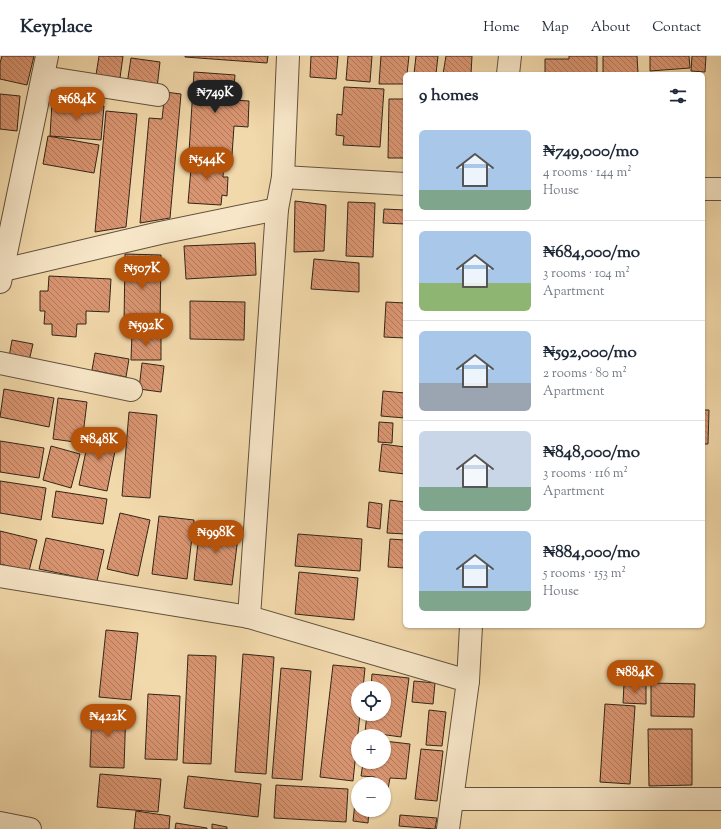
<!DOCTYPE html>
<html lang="en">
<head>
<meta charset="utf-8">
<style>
	body { margin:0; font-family:"Sorts Mill Goudy",serif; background:#f6f6f7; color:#1f2937; height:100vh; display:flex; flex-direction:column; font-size:15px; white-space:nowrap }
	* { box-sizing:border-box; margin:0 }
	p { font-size:13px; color:#747a83 }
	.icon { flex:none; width:22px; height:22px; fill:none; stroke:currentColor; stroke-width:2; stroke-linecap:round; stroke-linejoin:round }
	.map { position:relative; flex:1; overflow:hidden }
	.drawer { position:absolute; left:403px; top:16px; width:302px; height:556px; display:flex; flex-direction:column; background:#fff; border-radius:6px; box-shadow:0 1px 3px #0004 }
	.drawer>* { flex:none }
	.controls { position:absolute; left:351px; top:625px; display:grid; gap:8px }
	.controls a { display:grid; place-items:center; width:40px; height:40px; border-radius:50%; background:#fff; box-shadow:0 1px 3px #0004; font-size:20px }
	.price { position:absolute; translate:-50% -34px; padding:0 9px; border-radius:14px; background:#b45309; color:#fff; font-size:13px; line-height:26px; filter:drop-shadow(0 1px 2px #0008) }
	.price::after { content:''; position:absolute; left:50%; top:24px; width:12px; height:9px; margin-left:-6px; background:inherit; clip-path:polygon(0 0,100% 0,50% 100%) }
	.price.active { background:#222; color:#fff }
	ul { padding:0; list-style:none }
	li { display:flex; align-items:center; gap:12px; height:100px; padding:0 16px }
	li+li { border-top:1px solid #e0e1e3 }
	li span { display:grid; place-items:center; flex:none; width:112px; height:80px; border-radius:6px; color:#555 }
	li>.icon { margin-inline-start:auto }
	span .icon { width:48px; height:48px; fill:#fffc; stroke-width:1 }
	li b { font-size:17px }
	h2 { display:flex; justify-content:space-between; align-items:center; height:48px; padding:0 16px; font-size:17px }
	header { display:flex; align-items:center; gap:24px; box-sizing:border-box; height:56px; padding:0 20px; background:#fff; border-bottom:1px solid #e0e1e3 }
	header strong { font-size:19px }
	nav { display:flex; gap:22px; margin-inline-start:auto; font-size:14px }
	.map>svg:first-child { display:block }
	.building { fill:url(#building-back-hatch); stroke:#322519 }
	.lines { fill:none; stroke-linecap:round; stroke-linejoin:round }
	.minor-casing { stroke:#62523e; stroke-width:24 }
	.minor { stroke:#f7e6c8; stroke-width:22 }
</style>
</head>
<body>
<header>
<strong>Keyplace</strong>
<nav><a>Home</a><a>Map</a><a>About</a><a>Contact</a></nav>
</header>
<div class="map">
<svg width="721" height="773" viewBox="0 0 721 773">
	<defs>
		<pattern id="building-back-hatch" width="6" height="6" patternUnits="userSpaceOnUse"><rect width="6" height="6" fill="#d99571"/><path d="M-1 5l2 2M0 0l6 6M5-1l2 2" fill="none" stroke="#b1795c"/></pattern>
	</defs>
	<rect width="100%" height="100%" fill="#f2d9ab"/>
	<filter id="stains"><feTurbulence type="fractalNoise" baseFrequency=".005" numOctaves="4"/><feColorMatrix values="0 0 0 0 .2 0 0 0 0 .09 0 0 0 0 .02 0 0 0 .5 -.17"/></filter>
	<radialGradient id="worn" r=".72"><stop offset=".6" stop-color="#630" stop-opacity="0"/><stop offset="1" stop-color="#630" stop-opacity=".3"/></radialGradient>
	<g class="building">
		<polygon points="2,0 34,0 27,29 0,23 0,7"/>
		<polygon points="99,0 123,0 120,22 96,19"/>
		<polygon points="185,0 268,0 267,7 185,1"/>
		<polygon points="311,0 338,0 336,23 310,21"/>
		<polygon points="348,0 372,0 370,26 346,24"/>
		<polygon points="381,0 409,0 407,18 405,18 405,28 379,28"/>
		<polygon points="416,0 438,0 436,18 414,18"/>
		<polygon points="446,0 472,0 471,18 443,18"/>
		<polygon points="569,0 597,0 597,18 545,18 545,3 569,3"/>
		<polygon points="603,0 637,0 638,17 603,18"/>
		<polygon points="650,0 689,0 690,12 650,15"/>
		<polygon points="692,0 706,0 705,16 691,15"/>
		<polygon points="131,2 160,6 157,32 127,28"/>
		<polygon points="194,16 235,19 233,44 249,45 248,71 234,70 232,99 189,96"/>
		<polygon points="344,31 384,33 380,91 343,89 344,80 336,79 337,58 342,59"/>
		<polygon points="165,36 181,38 170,162 140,167 149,62 162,63"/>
		<polygon points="0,38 20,40 17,75 0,73"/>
		<polygon points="389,43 405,43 405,102 388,102"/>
		<polygon points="52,47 104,50 101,84 50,80"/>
		<polygon points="106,55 137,58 126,171 95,176"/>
		<polygon points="48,80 99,89 94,117 43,108"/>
		<polygon points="192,101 224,103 223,121 228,121 227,140 222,139 221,149 188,147"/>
		<polygon points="295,145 326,149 324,195 294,196"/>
		<polygon points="348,146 375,147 373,201 346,200"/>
		<polygon points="384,153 405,154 405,168 383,167"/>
		<polygon points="255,187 256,219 186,223 184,190"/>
		<polygon points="125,198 161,199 160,270 124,270"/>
		<polygon points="314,203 359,207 359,236 311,233"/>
		<polygon points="49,220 111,223 109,256 86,255 86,268 77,268 76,281 52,279 52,268 44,268 45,255 40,255 40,235 48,235"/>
		<polygon points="190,245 245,246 244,284 190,283"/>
		<polygon points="386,246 405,247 405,282 384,281"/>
		<polygon points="132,277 161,278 161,304 131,304"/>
		<polygon points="12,284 33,288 29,305 9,301"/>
		<polygon points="95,297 129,303 126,321 92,314"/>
		<polygon points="142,307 164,310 161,336 139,333"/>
		<polygon points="4,333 54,342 49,371 0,361"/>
		<polygon points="383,335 405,337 405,362 381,360"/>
		<polygon points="58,342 87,346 82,387 53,383"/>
		<polygon points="703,354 709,354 708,388 703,388"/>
		<polygon points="129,356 157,359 150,442 122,440"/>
		<polygon points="379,366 393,367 392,387 378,386"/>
		<polygon points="90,375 118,380 107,435 79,429"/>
		<polygon points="0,385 44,392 39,422 0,416"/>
		<polygon points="382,388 405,391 405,418 379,415"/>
		<polygon points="51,390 80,398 71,432 43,424"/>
		<polygon points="0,425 46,432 41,464 0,457"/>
		<polygon points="56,435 107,443 103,468 52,461"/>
		<polygon points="390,444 405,446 405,478 387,477"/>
		<polygon points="369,446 382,448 380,473 367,471"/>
		<polygon points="120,457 150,464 138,520 107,513"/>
		<polygon points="159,460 194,464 187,523 152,518"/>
		<polygon points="200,468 239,473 232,529 194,524"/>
		<polygon points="0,475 37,484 29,515 0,508"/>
		<polygon points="298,478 362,483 360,515 295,510"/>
		<polygon points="46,482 104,494 97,525 39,513"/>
		<polygon points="390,483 405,484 405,512 388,511"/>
		<polygon points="299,516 358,522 354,564 295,558"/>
		<polygon points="106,574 138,577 131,644 99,641"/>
		<polygon points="243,598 274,601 266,718 235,716"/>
		<polygon points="188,599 216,600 211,708 183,707"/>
		<polygon points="333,609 365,612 363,632 358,632 358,658 360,658 353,725 320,721"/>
		<polygon points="281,612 311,615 302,724 272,722"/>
		<polygon points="372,618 409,622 401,681 365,676 367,658 384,658 384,632 371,632"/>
		<polygon points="414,625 435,627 433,648 412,646"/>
		<polygon points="651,627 695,628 694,661 651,660"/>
		<polygon points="624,628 646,629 646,648 623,647"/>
		<polygon points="148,638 180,640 177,704 145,703"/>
		<polygon points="605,648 635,650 630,728 600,726"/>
		<polygon points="92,651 126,652 124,712 90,711"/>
		<polygon points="429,654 446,656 442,690 426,689"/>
		<polygon points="648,673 692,673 692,729 649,730"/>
		<polygon points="384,685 410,688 406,723 390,722 388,733 384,733 384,728 374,728 375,721 361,720 363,707 359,706 384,706"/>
		<polygon points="421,693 443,695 437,745 415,743"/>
		<polygon points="100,718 161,723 158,756 97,751"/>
		<polygon points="188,720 261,728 258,761 184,752"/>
		<polygon points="276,729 348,733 346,766 274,762"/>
		<polygon points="356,737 358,737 358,754 369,754 368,767 353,765"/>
		<polygon points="136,755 170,760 169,773 134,773"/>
		<polygon points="400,759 437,762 435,773 399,770"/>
		<polygon points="176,767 207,772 207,773 175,773"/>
		<polygon points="212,768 227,771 227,773 212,773"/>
	</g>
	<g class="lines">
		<g class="minor-casing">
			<g id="minor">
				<polyline points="508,18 510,0"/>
				<polyline points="43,21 158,39"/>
				<polyline points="283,121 405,128"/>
				<polyline points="703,133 721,133"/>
				<polyline points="3,214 160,177 277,153"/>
				<polyline points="0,226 47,0"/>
				<polyline points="0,307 131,334"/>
				<polyline points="0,520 249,561 468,625"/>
				<polyline points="249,561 277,153 283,121 288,0"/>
				<polyline points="452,743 721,743"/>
				<polyline points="0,767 30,773"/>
				<polyline points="448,773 468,625 471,570"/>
			</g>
		</g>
		<use href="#minor" class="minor"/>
	</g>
	<rect width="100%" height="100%" filter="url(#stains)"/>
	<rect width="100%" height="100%" fill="url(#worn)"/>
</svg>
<div class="controls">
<a><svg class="icon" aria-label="locate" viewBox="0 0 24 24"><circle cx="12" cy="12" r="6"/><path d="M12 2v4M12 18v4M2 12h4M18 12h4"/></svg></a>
<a>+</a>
<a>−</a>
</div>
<b class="price active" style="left:215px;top:58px">₦749K</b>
<b class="price" style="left:77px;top:65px">₦684K</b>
<b class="price" style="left:207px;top:125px">₦544K</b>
<b class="price" style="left:142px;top:234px">₦507K</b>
<b class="price" style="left:146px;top:291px">₦592K</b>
<b class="price" style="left:99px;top:405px">₦848K</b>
<b class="price" style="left:216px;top:498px">₦998K</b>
<b class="price" style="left:635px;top:638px">₦884K</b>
<b class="price" style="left:108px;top:682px">₦422K</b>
<section class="drawer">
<h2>9 homes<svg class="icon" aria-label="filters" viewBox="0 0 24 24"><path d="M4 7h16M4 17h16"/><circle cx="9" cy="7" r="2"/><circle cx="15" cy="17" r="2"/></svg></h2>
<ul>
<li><span style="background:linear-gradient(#a9c7e8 75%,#7fa58c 0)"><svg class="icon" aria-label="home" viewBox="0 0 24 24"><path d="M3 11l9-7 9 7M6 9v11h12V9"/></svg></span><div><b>₦749,000/mo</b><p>4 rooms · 144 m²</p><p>House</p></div></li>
<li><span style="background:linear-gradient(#a9c7e8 65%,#8fb573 0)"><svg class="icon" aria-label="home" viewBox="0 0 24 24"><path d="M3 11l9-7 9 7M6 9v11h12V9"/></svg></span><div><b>₦684,000/mo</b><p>3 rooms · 104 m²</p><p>Apartment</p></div></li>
<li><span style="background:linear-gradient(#a9c7e8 65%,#9aa5b1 0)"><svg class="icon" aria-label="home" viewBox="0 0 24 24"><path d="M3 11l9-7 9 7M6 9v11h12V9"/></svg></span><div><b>₦592,000/mo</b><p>2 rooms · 80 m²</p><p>Apartment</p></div></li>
<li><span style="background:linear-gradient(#c9d6e8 70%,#7fa58c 0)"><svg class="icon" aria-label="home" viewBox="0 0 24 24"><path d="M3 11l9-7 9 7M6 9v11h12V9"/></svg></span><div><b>₦848,000/mo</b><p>3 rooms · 116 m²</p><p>Apartment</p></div></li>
<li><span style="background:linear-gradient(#a9c7e8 75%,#7fa58c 0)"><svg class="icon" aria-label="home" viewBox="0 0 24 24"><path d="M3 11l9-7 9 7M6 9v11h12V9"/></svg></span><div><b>₦884,000/mo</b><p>5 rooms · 153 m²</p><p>House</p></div></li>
</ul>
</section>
</div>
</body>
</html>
